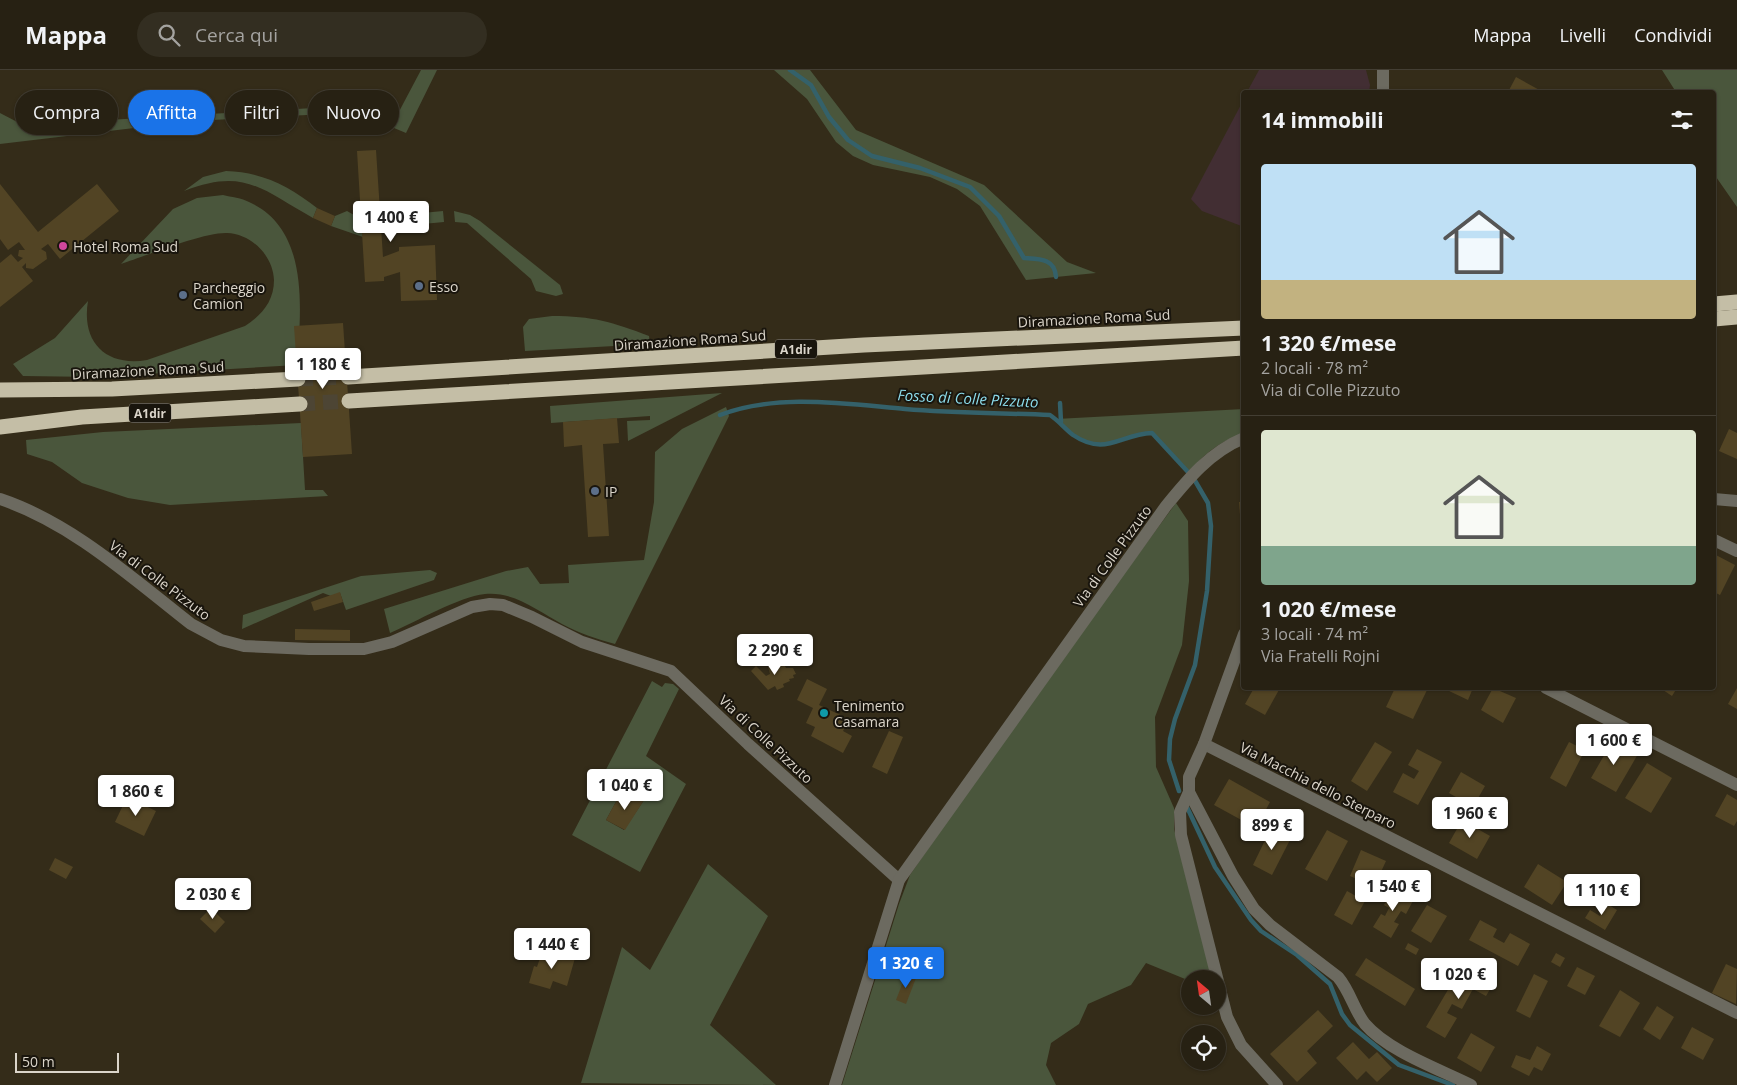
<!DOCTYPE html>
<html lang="it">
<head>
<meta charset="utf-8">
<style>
	body { margin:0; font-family:"Open Sans",sans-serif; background:#332e21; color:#f1f3f6; height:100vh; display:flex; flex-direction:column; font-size:19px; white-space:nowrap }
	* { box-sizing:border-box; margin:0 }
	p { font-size:16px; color:#a4a3a0 }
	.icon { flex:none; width:28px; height:28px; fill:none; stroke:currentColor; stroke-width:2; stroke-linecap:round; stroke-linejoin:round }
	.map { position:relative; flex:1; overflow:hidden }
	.sheet { position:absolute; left:1241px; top:20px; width:475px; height:600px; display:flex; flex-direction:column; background:#272113; border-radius:5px; box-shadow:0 1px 4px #0004,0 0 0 1px #433e33 }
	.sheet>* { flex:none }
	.banner { position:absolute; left:15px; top:20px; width:475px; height:45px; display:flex; gap:10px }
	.needle { width:32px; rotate:331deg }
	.buttons { position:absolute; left:1181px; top:900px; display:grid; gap:10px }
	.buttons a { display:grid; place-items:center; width:45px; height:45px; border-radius:50%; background:#272113; box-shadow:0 1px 4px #0004,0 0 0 1px #433e33; font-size:25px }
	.scale { position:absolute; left:15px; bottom:12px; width:104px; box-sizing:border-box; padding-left:5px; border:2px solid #dbd5ca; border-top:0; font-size:14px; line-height:18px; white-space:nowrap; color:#dbd5ca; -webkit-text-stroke:4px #19150d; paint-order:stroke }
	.price { position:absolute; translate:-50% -42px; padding:0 11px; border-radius:5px; background:#fff; color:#222; font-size:16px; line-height:32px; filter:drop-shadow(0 1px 2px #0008) }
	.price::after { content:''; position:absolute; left:50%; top:30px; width:15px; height:11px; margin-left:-8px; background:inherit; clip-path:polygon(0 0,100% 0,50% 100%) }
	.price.active { background:#1a73e8; color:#fff }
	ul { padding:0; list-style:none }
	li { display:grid; align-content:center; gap:10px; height:265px; padding:0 20px }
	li+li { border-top:1px solid #433e33 }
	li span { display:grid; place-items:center; height:155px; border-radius:5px; color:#555 }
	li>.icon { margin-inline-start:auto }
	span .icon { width:90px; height:90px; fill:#fffc; stroke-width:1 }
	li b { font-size:21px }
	h2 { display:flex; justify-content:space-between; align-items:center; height:60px; padding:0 20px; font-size:21px }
	.chip { padding:0 18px; border-radius:22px; background:#272113; box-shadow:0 1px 4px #0004,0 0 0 1px #433e33; font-size:18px; line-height:45px }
	.chip.active { background:#1a73e8; color:#fff }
	header { display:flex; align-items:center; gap:30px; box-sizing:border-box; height:70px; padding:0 25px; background:#272113; border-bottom:1px solid #433e33 }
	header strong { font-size:24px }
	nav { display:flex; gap:28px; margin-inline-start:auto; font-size:18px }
	.search { width:350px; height:45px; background:#332e21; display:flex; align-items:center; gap:12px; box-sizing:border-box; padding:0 18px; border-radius:28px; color:#a4a3a0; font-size:19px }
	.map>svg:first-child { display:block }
	.industrial { fill:#422e33 }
	.green { fill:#4a563c; fill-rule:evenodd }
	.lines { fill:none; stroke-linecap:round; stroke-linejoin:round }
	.stream { stroke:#34616a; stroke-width:4.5 }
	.building { fill:#524424 }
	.highway-tunnel { stroke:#4d4534; stroke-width:15; stroke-dasharray:15 8; stroke-linecap:butt }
	.minor { stroke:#6c6a60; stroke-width:12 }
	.highway { stroke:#c4bea6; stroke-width:15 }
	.hotel-dot { fill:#d1479c; stroke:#19150d; stroke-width:2 }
	.service-dot { fill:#5c6f8a; stroke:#19150d; stroke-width:2 }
	.culture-dot { fill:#0f9aa8; stroke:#19150d; stroke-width:2 }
	.labels { text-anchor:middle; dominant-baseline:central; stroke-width:4; stroke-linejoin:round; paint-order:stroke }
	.shield { fill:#19150d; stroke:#a19b91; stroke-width:1 }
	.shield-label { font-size:12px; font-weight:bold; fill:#dbd5ca }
	.poi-label { font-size:14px; fill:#dbd5ca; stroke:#19150d; text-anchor:start }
	.street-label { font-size:14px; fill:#dbd5ca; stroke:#19150d }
	.water-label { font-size:15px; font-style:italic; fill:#8ddded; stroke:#19150d }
</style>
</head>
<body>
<header>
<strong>Mappa</strong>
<div class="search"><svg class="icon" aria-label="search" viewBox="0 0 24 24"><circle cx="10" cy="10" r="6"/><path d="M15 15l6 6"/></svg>Cerca qui</div>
<nav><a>Mappa</a><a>Livelli</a><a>Condividi</a></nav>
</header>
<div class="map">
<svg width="1737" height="1015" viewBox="0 0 1737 1015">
	<rect width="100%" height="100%" fill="#342c19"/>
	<g class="industrial">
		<polygon points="1259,0 1366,0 1370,15 1369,22 1247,22"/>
		<polygon points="1244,29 1244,157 1202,141 1191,129"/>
	</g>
	<g class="green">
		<polygon points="421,0 437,0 406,63 382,53 345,43 193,51 0,74 0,43 23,55 347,36 394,51"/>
		<polygon points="774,0 810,0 856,60 984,115 1067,192 1096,203 1026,210 980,136 957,119 930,107 873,95 853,86 836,72 807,29"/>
		<polygon points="1662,0 1737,0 1737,137 1714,104 1714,22 1676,22"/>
		<path d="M226,101C262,102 289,116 317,138L313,148C262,120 245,97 184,121L203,107Z"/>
		<path d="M223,125C231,127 242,128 249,132C310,159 301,240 297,295L96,307L23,306L13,294L55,268L88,231C81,272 106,297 147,290L245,256C262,245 274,231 274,210C273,186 252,164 227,163C204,162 145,186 121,194L173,139L197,128Z"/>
		<polygon points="347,141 361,149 363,167 331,156 335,146"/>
		<polygon points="443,141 444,152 381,158 380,147"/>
		<polygon points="454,141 470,145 480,151 560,215 563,224 556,226 536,221 531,209 467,153 455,152"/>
		<path d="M552,246C593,246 612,252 649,266L650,274L525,281L523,257L529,249Z"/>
		<polygon points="722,323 628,371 627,351 650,350 650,346 551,353 550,336"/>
		<path d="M726,337L729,346L615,574C596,569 579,563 562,554C538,541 513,521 485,524C458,527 416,552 390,563L384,539L506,501L528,497L540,514L569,513L568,495L644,490L654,432L655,382L682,359Z"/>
		<path d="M1244,339V364C1219,371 1205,384 1188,402L1152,363C1120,364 1106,387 1073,365C1067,361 1063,354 1056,349Z"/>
		<polygon points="301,353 305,420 323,420 328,426 170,435 128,428 82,413 52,392 27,384 26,370 103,362"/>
		<polygon points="1176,433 1188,451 1189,511 1182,575 1155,647 1156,697 1174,738 1174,759 1212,909 1190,909 1190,911 1146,893 1131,915 1088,934 1079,954 1051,973 1046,995 1056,1015 842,1015 899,834 910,805 1023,641"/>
		<polygon points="430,500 437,503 434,510 346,540 340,523 331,526 323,523 242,559 243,545 361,506"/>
		<path d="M652,611L662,617L665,613L673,614L679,619L646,686L686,714L640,802L572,765ZM638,723L646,727L624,760L606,750L618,728L626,732Z"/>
		<polygon points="708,794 768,846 710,955 776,1015 581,1013 622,877 650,900"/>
	</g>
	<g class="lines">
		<g class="stream">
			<path d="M790,0L811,15L829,47L848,70L872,86L920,98L970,117L999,146L1024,188C1039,189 1055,188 1056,207"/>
			<polyline points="1060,333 1061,352"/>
			<path d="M720,345C776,323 847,334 905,339C953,343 1001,343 1050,345C1059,351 1065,359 1073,365C1106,387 1120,364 1152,363L1188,402"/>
			<polyline points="1179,721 1169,690 1170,669 1175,649 1195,595 1207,521 1211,456 1208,433 1194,409"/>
			<polyline points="1186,735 1215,797 1251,850 1261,861 1297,885 1330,914 1342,944 1350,955 1399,995 1453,1015"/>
		</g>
	</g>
	<g class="building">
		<polygon points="1516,7 1543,22 1508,22"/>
		<polygon points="376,80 383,187 399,181 399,177 435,175 437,230 401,231 400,202 384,207 384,211 365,212 357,81"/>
		<polygon points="0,114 38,162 97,114 119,141 60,189 48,174 41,179 46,182 47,189 33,199 26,198 26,193 22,197 33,211 0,237 0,193 11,184 18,192 23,188 18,186 19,180 25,180 19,172 8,180 0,169"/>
		<polygon points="317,138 335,146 331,156 313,148"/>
		<polygon points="343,253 352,384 303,387 294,256"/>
		<polygon points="617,348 619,373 603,374 609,466 588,467 582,375 564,377 563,352"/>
		<polygon points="1729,359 1737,363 1737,389 1719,381"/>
		<polygon points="1239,432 1244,432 1244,458 1241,458"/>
		<polygon points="1714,484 1735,495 1720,525 1714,522"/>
		<polygon points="340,522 343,532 314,541 311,532"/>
		<polygon points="295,559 350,560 350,571 295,570"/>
		<polygon points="783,592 786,598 793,598 796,604 793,605 794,608 789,609 790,611 783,614 784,617 777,620 775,616 768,620 751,601 756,596 766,606 770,604 768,597"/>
		<polygon points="807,609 827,619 819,635 849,649 843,661 852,666 843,683 811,666 815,657 806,653 813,638 797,630"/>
		<polygon points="1254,618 1280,618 1265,645 1245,634"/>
		<polygon points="1395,618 1428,618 1413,649 1386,637"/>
		<polygon points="1449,618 1473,618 1468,630 1447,620"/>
		<polygon points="1493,618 1516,628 1503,653 1481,640"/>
		<polygon points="1660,618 1677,618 1672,626"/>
		<polygon points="1737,618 1737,639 1728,634"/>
		<polygon points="889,661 903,667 887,704 872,697"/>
		<polygon points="1613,670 1638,684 1616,722 1591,708"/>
		<polygon points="1375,672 1392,682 1367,721 1351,711"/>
		<polygon points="1569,672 1585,680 1566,717 1550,708"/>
		<polygon points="1417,679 1442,692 1418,735 1393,722 1403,703 1414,709 1419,701 1408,695"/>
		<polygon points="1647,693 1672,708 1651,743 1625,728"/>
		<polygon points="1461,702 1485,716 1473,737 1449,723"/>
		<polygon points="1229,709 1270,732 1256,758 1214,735"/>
		<polygon points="631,722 646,727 625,760 606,750 618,728 626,732"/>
		<polygon points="1727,724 1737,730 1737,751 1734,756 1715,746"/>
		<polygon points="127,727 156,741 144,766 115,752"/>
		<polygon points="1462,750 1490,766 1477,789 1449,773"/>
		<polygon points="1271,758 1291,768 1272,805 1253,795"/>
		<polygon points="1327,760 1348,771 1327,811 1305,799"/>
		<polygon points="1361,780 1386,791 1374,817 1350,806"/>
		<polygon points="55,788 73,797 66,809 49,800"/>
		<polygon points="1538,794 1567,812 1552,835 1524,817"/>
		<polygon points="1394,817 1414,829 1406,844 1401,841 1394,852 1399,854 1391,868 1373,857 1381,844 1385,846 1389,838 1384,835"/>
		<polygon points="1347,821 1365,831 1352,855 1334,845"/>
		<polygon points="1604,832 1617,840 1605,860 1585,848 1590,840 1600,846"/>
		<polygon points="1427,835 1447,846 1431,873 1411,861"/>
		<polygon points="211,838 225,852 215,863 200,849"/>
		<polygon points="1480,850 1497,859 1493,867 1504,873 1510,863 1530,874 1518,896 1469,870"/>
		<polygon points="1408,873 1419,879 1416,885 1405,879"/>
		<polygon points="543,879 561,886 562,884 575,888 567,916 553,911 550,919 529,913 534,896 537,897"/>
		<polygon points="1556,883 1565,888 1560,897 1551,892"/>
		<polygon points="1366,888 1415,919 1405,936 1355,905"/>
		<polygon points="1726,894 1737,899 1736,934 1712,923"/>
		<polygon points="1472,896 1496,909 1486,926 1473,919 1462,939 1452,934 1447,943 1457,948 1445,968 1426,957 1452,913 1459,917"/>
		<polygon points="1577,897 1595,906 1585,925 1567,916"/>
		<polygon points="906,904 916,908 906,934 896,930"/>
		<polygon points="1534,904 1548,911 1530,948 1516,941"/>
		<polygon points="1620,920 1640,933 1620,967 1599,956"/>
		<polygon points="1657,936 1674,947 1660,970 1643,959"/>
		<polygon points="1318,940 1333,956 1307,981 1317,993 1297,1012 1270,984"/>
		<polygon points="1692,957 1714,969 1703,990 1681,978"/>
		<polygon points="1471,963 1495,977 1481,1002 1457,988"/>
		<polygon points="1353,972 1369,989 1377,982 1392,998 1377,1012 1366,1001 1357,1010 1336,988"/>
		<polygon points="1537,976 1551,984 1542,1001 1534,997 1529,1006 1511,997 1516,985 1530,990"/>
	</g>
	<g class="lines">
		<g class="highway-tunnel">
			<polyline points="298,309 348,307"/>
			<polyline points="300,334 349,331"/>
		</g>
		<g class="minor">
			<polyline points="1383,0 1383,22"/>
			<path d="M0,429C72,453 132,508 191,554L221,570L244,576L309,579H364L392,572L472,537L490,534L503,535L532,547L582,572L671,601L748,674L899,810"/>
			<polyline points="1714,429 1737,431"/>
			<polyline points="1714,470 1737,481"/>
			<polyline points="1244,564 1204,674 1737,943"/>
			<polyline points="1546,618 1737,715"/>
			<path d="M1204,674L1189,707V722L1233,806L1254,839L1270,855L1338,907C1350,921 1354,940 1365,954C1388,981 1439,999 1471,1015"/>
			<polyline points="1189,722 1180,742 1181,765 1227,947 1241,975 1277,1015"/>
			<path d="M835,1015L899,810L1166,436C1188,409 1210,382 1244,368"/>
		</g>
		<g class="highway">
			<polyline points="1714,234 1737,232"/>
			<polyline points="1714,249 1737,247"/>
			<polyline points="348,307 864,275 1244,258"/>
			<polyline points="0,320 112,319 298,309"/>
			<polyline points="349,331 1244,278"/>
			<polyline points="0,357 82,347 300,334"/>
		</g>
	</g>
	<circle class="hotel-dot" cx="63" cy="176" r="5"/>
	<g class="service-dot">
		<circle cx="419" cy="216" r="5"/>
		<circle cx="183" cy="225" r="5"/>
		<circle cx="595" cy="421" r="5"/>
	</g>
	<circle class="culture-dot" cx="824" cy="643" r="5"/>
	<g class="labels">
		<g class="shield">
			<rect x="775" y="269.5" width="42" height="19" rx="4"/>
			<rect x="129" y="333.5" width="42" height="19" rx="4"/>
		</g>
		<g class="shield-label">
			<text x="796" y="279">A1dir</text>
			<text x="150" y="343">A1dir</text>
		</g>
		<g class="poi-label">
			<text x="73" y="176">Hotel Roma Sud</text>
			<text x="429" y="216">Esso</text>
			<text x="193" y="217">Parcheggio<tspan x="193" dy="16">Camion</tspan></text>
			<text x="605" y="421">IP</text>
			<text x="834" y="635">Tenimento<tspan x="834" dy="16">Casamara</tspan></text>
		</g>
		<g class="street-label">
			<text transform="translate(1094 248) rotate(-3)">Diramazione Roma Sud</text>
			<text transform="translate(690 270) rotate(-4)">Diramazione Roma Sud</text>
			<text transform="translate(148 300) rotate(-3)">Diramazione Roma Sud</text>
			<text transform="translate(1112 486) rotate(-54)">Via di Colle Pizzuto</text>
			<text transform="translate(160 510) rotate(37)">Via di Colle Pizzuto</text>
			<text transform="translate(766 669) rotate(43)">Via di Colle Pizzuto</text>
			<text transform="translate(1318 715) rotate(27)">Via Macchia dello Sterparo</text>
		</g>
		<g class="water-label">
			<text transform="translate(968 328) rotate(3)">Fosso di Colle Pizzuto</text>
		</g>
	</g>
</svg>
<div class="buttons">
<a><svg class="needle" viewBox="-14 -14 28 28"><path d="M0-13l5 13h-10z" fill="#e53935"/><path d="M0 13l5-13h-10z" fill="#a4a3a0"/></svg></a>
<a><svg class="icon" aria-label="locate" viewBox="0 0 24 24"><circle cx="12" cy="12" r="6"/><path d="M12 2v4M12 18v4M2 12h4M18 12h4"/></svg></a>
</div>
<div class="scale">50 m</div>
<b class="price" style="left:391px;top:173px">1 400 €</b>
<b class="price" style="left:323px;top:320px">1 180 €</b>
<b class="price" style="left:775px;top:606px">2 290 €</b>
<b class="price" style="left:1614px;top:696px">1 600 €</b>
<b class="price" style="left:625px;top:741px">1 040 €</b>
<b class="price" style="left:136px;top:747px">1 860 €</b>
<b class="price" style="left:1470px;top:769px">1 960 €</b>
<b class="price" style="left:1272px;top:781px">899 €</b>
<b class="price" style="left:1393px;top:842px">1 540 €</b>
<b class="price" style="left:1602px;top:846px">1 110 €</b>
<b class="price" style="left:213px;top:850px">2 030 €</b>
<b class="price" style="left:552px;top:900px">1 440 €</b>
<b class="price active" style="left:906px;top:919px">1 320 €</b>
<b class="price" style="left:1459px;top:930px">1 020 €</b>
<div class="banner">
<a class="chip">Compra</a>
<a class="chip active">Affitta</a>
<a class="chip">Filtri</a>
<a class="chip">Nuovo</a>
</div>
<section class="sheet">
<h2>14 immobili<svg class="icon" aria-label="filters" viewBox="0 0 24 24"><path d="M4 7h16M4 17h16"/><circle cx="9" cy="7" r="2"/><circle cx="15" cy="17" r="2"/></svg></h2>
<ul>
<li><span style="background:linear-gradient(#bfe0f5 75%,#c2b280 0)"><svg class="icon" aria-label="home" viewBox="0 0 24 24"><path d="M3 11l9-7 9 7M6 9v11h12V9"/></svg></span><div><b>1 320 €/mese</b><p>2 locali · 78 m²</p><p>Via di Colle Pizzuto</p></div></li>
<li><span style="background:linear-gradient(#dfe7d0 75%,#7fa58c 0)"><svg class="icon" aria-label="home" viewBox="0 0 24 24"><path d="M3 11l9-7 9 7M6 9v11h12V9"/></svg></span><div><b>1 020 €/mese</b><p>3 locali · 74 m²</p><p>Via Fratelli Rojni</p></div></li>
</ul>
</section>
</div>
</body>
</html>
